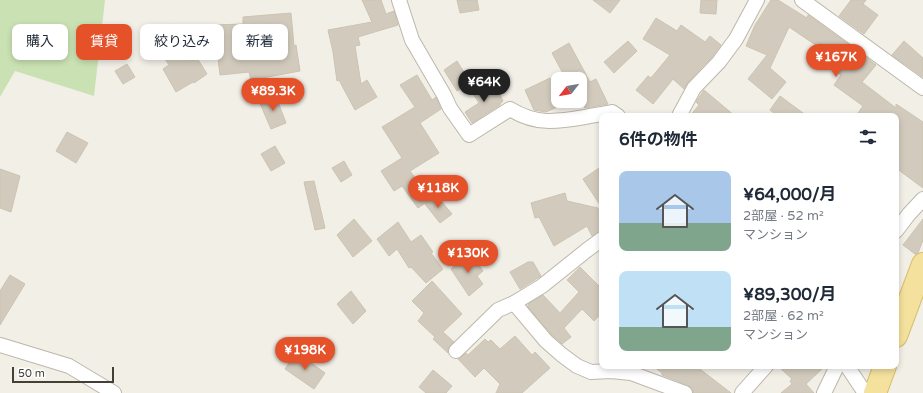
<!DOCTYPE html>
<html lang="ja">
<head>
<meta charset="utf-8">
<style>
	body { margin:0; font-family:"Varela Round","Noto Sans JP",sans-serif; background:#f6f6f7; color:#1f2937; height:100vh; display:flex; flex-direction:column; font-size:15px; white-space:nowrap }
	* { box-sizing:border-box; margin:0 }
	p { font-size:13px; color:#747a83 }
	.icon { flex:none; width:22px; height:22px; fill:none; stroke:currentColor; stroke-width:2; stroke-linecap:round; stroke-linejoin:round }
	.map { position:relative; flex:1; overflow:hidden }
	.panel { position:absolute; left:599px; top:113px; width:300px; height:256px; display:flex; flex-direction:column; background:#fff; border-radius:8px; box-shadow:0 2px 6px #0003 }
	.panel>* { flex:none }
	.top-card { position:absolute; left:12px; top:24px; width:380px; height:36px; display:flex; gap:8px }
	.needle { width:26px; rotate:239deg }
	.buttons { position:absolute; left:551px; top:72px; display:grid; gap:8px }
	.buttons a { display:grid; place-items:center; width:36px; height:36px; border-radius:8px; background:#fff; box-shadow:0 2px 6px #0003; font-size:20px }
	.scale { position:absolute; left:12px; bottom:10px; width:102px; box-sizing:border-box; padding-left:4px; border:2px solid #444036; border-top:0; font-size:11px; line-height:14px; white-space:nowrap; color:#444036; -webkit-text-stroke:3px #fff; paint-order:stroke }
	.price { position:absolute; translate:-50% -34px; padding:0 9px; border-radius:14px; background:#e5522a; color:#fff; font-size:13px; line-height:26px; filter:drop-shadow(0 1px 2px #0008) }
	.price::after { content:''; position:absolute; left:50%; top:24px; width:12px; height:9px; margin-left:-6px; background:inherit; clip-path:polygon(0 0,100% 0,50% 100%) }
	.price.on { background:#222; color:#fff }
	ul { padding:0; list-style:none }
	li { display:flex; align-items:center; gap:12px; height:100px; padding:0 20px }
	li span { display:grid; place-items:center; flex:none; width:112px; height:80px; border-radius:8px; color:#555 }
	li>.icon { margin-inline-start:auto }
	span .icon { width:48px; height:48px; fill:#fffc; stroke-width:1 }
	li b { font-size:17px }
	h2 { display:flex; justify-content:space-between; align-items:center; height:48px; padding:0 20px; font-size:17px }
	.chip { padding:0 14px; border-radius:8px; background:#fff; box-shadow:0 2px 6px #0003; font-size:14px; line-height:36px }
	.chip.on { background:#e5522a; color:#fff }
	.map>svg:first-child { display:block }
	.green { fill:#cae2b3 }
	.building { fill:#d2cbbd; stroke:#ccc3b1 }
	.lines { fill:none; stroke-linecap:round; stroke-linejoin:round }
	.minor-casing { stroke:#bcb7aa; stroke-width:16 }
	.primary-casing { stroke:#d8bf6e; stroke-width:24 }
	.minor { stroke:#fff; stroke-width:14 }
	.primary { stroke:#f4e19d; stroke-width:22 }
</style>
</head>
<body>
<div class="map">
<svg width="923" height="393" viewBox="0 0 923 393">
	<rect width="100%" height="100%" fill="#f2efe7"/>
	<polygon class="green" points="0,0 105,0 94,96 15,71 0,97"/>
	<g class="building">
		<polygon points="362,0 381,0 386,14 394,11 398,25 358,37 360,45 355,46 361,84 367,80 377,97 355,110 339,80 337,81 333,52 328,30 372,22"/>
		<polygon points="457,0 477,0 479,10 460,13"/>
		<polygon points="593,0 620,0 610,13"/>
		<polygon points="701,0 717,0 716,14 700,13"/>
		<polygon points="771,0 778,0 807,18 808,15 863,55 876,65 862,82 896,108 896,104 923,122 923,188 896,168 896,116 856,116 863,106 834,85 841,75 831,68 838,57 820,43 817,46 789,27 770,68 786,82 772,99 748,79 767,55 746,46 755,25"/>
		<polygon points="851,0 866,0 863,4 878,15 864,34 839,16"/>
		<polygon points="291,13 294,46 296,45 300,71 251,80 249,72 220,75 214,25 243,24 243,17"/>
		<polygon points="656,18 677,31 681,25 705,42 710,36 721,45 712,57 688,82 684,89 673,79 653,104 636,90 648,76 651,78 670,55 643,39"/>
		<polygon points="169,24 192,61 197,58 207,74 194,83 193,82 176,92 163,69 169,65 150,36"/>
		<polygon points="628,41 637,51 614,73 604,62"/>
		<polygon points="904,41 923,58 923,77 892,55"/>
		<polygon points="569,43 590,82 596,79 608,104 585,108 580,98 580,70 566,79 552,53"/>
		<polygon points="457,61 470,82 457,91 444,70"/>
		<polygon points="127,64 135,77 123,84 115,71"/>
		<polygon points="417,75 432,100 436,97 441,109 420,123 439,153 410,171 431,199 418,208 402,186 394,191 381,171 402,158 382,127 415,107 400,85"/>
		<polygon points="550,78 558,97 558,101 560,101 562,105 546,112 534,110 525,90"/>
		<polygon points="487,82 495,95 499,93 503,101 500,104 500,105 472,123 465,112 479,103 472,92"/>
		<polygon points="704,90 735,116 690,116 699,105 696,102"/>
		<polygon points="275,94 286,123 271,129 259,101"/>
		<polygon points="780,96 807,116 778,116 770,110"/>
		<polygon points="67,132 88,143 76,163 56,151"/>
		<polygon points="275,146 285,163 271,171 261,154"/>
		<polygon points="344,161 352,175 341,182 332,168"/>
		<polygon points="602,166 602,208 583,179"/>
		<polygon points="0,169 20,176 11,212 0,208"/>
		<polygon points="314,181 325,228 315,230 304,182"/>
		<polygon points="565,193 567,201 602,209 602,231 592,236 587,226 554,246 539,217 535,218 531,203"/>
		<polygon points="436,195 452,214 440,223 425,204"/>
		<polygon points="354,219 372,241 353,257 337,235"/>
		<polygon points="923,219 923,240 918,253 915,254 903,245"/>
		<polygon points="398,222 411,242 421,235 433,252 431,253 443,269 426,283 411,267 409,268 397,249 389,256 377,239"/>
		<polygon points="470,253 483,271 477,276 483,284 469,296 451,269"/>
		<polygon points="528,262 533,262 541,276 520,289 510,272"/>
		<polygon points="580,267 602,289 602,313 594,321 582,309 564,328 571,337 562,344 552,335 528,307 528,304 543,295 560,313 579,292 567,280"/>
		<polygon points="10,275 25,284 0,325 0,291"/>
		<polygon points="432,281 462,314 443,332 454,342 448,348 448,353 433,339 435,337 418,321 424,313 412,301"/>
		<polygon points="351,291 366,311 353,324 337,304"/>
		<polygon points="515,336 532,355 535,352 550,368 522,393 496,393 500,384 484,368 475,377 458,359 466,353 468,355 485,339 488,342 491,340 500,349"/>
		<polygon points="296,352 325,373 314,389 285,369"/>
		<polygon points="653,366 696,366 731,393 693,393 692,388 688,385 662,375 662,373"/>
		<polygon points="778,366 825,366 806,384 814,393 781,393 792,384 790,381 792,379"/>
		<polygon points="433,370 452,386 446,393 426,393 419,387"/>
	</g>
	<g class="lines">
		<g class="minor-casing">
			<g id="minor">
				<path d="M399,0L412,40L444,95L450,108L469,135L510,109C536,125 556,122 585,117C594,115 603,114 612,112L618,116"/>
				<polyline points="802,0 923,88"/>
				<polyline points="679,116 694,88 719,62 736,39 757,0"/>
				<polyline points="896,231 909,214 923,199"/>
				<polyline points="514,303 546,341 562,355 577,366 591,372 611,371 631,373 685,393"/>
				<polyline points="0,345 69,366 114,393"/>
				<polyline points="456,351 498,310 514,303 542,286 587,250 602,239"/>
				<polyline points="847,366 865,393"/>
				<polyline points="742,393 766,366"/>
				<polyline points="824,393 837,366"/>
			</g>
		</g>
		<g class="primary-casing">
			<g id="primary">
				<polyline points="896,336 923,264"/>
				<polyline points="875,393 885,366"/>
			</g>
		</g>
		<use href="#minor" class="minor"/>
		<use href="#primary" class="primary"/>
	</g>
</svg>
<div class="buttons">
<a><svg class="needle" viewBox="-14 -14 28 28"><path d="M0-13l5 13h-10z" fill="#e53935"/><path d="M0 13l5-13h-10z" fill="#747a83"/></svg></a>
</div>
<div class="scale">50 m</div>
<b class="price" style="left:836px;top:78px">¥167K</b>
<b class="price on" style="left:484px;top:103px">¥64K</b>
<b class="price" style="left:273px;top:112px">¥89.3K</b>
<b class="price" style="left:438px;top:209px">¥118K</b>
<b class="price" style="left:468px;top:274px">¥130K</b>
<b class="price" style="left:305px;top:371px">¥198K</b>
<div class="top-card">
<a class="chip">購入</a>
<a class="chip on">賃貸</a>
<a class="chip">絞り込み</a>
<a class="chip">新着</a>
</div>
<section class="panel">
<h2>6件の物件<svg class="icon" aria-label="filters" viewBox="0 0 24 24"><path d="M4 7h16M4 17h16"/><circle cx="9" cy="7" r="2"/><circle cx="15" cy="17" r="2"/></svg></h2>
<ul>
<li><span style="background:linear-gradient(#a9c7e8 65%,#7fa58c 0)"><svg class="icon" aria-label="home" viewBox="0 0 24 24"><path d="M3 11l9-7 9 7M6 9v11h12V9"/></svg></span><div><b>¥64,000/月</b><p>2部屋 · 52 m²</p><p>マンション</p></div></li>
<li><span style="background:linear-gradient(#bfe0f5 70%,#7fa58c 0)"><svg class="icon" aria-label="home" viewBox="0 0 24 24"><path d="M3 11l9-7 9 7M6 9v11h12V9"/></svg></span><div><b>¥89,300/月</b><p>2部屋 · 62 m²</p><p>マンション</p></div></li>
</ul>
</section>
</div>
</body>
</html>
